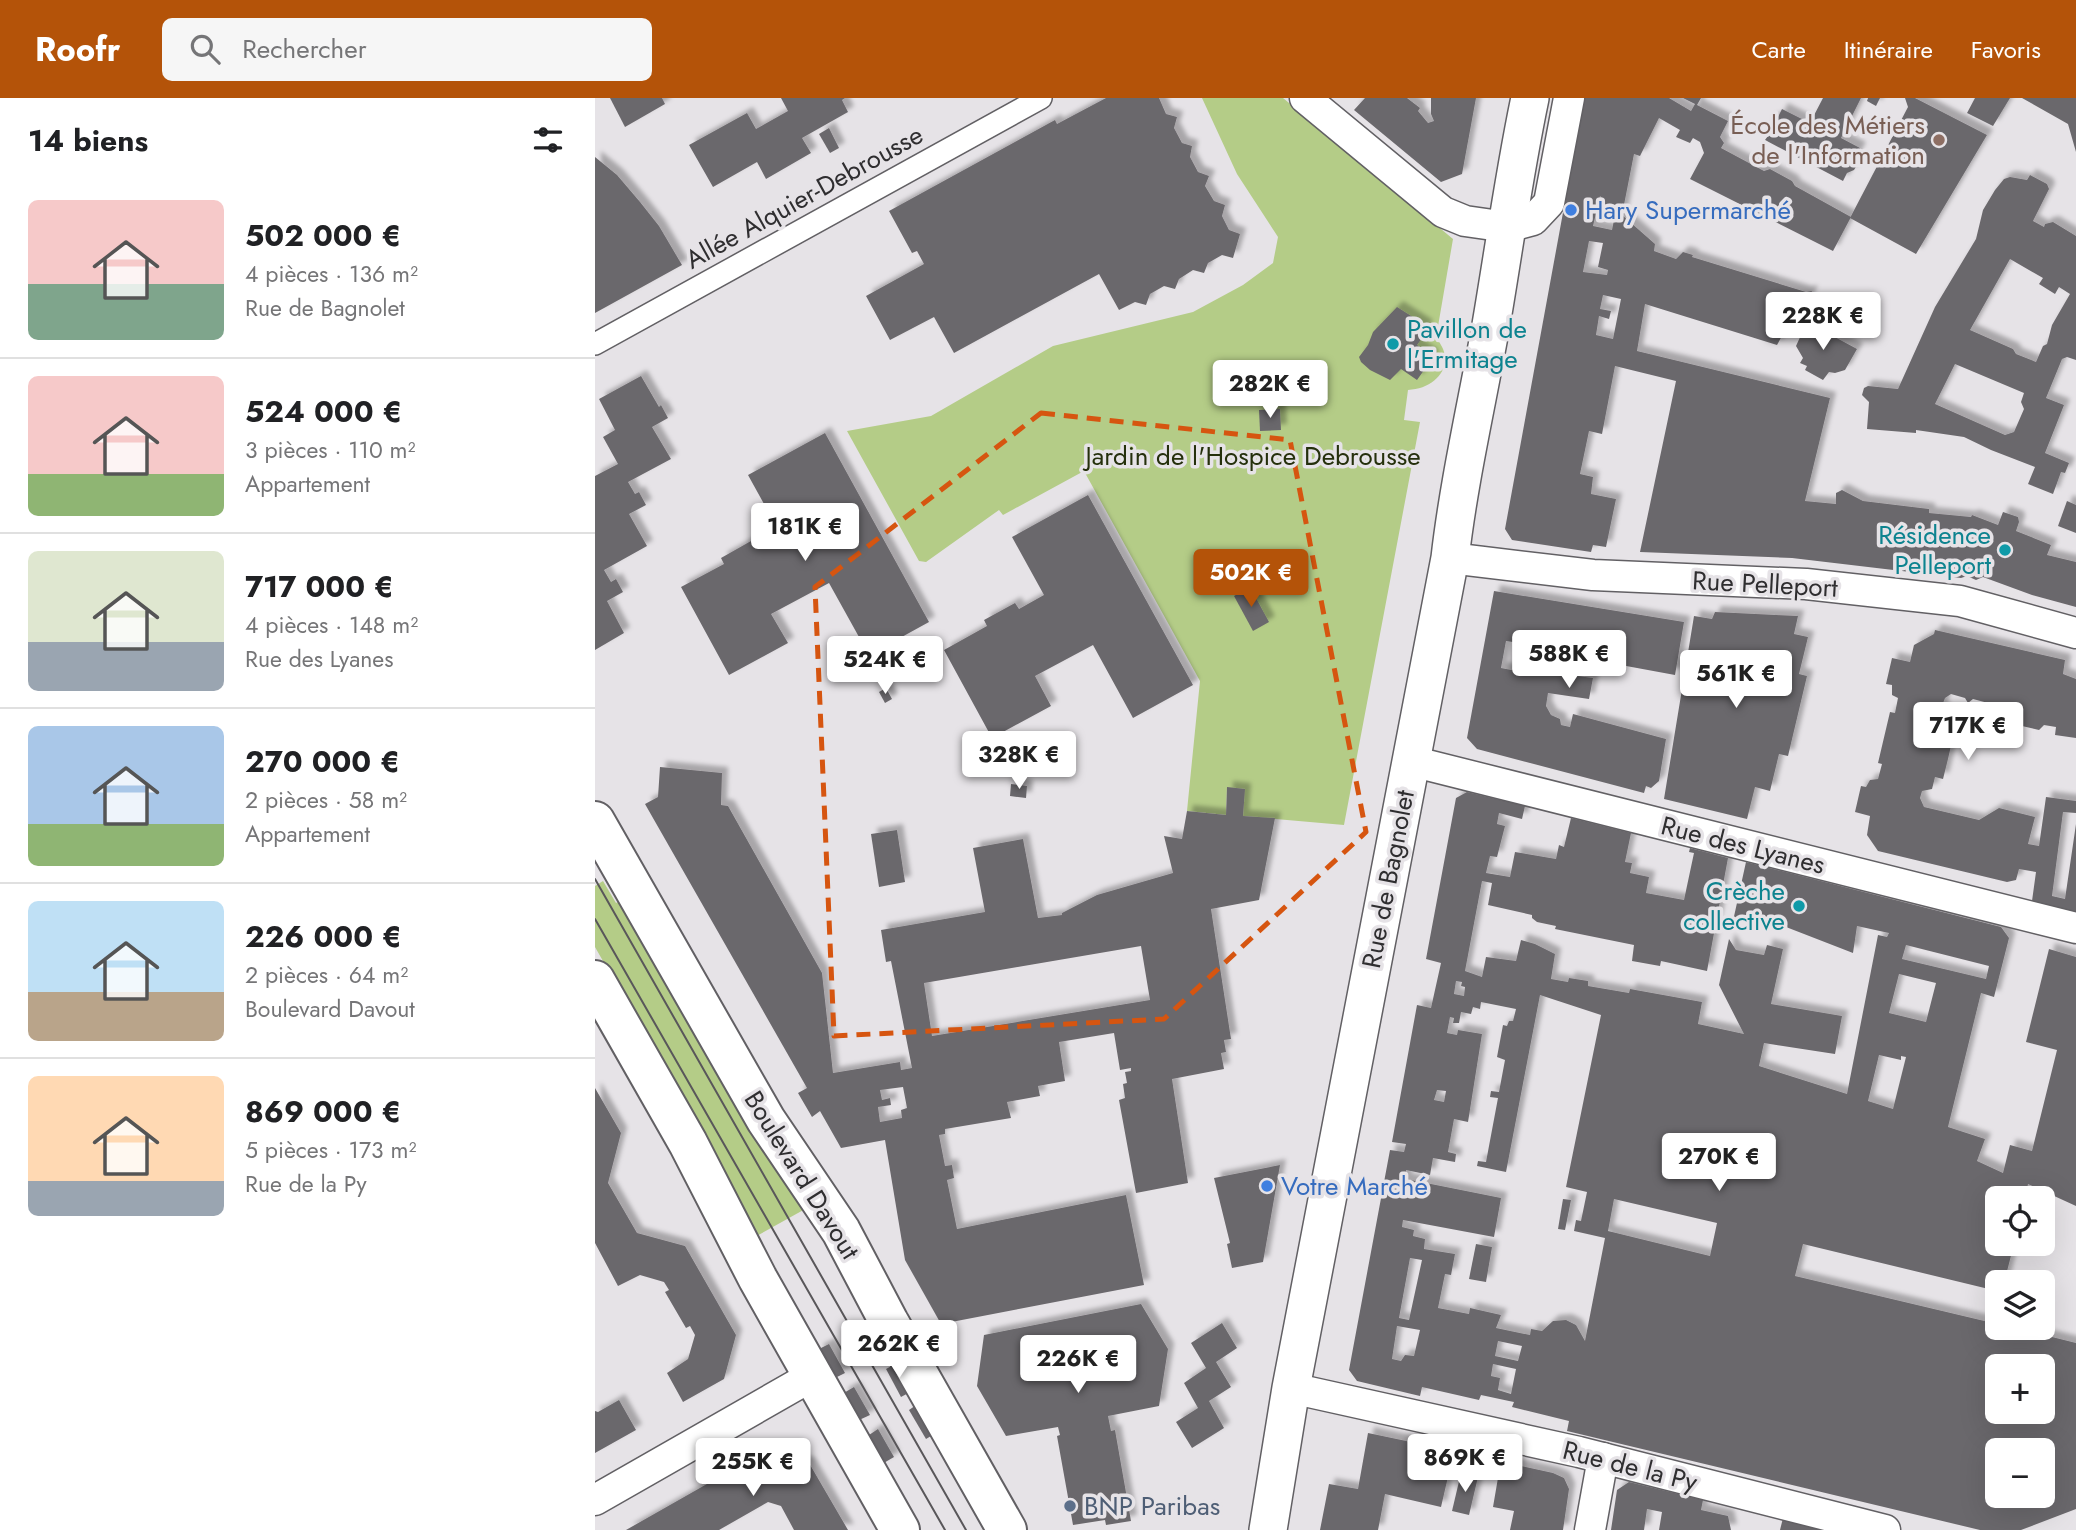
<!DOCTYPE html>
<html lang="fr">
<head>
<meta charset="utf-8">
<style>
	body { margin:0; font-family:Jost,sans-serif; background:#f6f6f6; color:#202124; height:100vh; display:flex; flex-direction:column; font-size:26px; white-space:nowrap }
	* { box-sizing:border-box; margin:0 }
	p { font-size:23px; color:#757577 }
	.icon { flex:none; width:38px; height:38px; fill:none; stroke:currentColor; stroke-width:2; stroke-linecap:round; stroke-linejoin:round }
	.map { position:relative; flex:1; overflow:hidden }
	.sheet { display:flex; flex-direction:column; background:#fff; width:595px }
	.sheet>* { flex:none }
	.tools { position:absolute; left:1390px; top:1088px; display:grid; gap:14px }
	.tools a { display:grid; place-items:center; width:70px; height:70px; border-radius:10px; background:#fff; box-shadow:0 7px 28px #0002; font-size:35px }
	.price { position:absolute; translate:-50% -60px; padding:0 16px; border-radius:7px; background:#fff; color:#222; font-size:23px; line-height:46px; filter:drop-shadow(0 2px 4px #0008) }
	.price::after { content:''; position:absolute; left:50%; top:42px; width:21px; height:16px; margin-left:-10px; background:inherit; clip-path:polygon(0 0,100% 0,50% 100%) }
	.price.on { background:#b45309; color:#fff }
	ul { padding:0; list-style:none }
	li { display:flex; align-items:center; gap:21px; height:175px; padding:0 28px }
	li+li { border-top:2px solid #e0e0e0 }
	li span { display:grid; place-items:center; flex:none; width:196px; height:140px; border-radius:10px; color:#555 }
	li>.icon { margin-inline-start:auto }
	span .icon { width:84px; height:84px; fill:#fffc; stroke-width:1 }
	li b { font-size:30px }
	h2 { display:flex; justify-content:space-between; align-items:center; height:84px; padding:0 28px; font-size:30px }
	header { display:flex; align-items:center; gap:42px; box-sizing:border-box; height:98px; padding:0 35px; background:#b45309; color:#fff }
	header strong { font-size:33px }
	nav { display:flex; gap:38px; margin-inline-start:auto; font-size:24px }
	.search { width:490px; height:63px; background:#f6f6f6; display:flex; align-items:center; gap:18px; box-sizing:border-box; padding:0 24px; border-radius:10px; color:#757577; font-size:26px }
	main { display:flex; flex:1; min-height:0 }
	.map>svg:first-child { display:block }
	.green { fill:#b4cc87 }
	.building { fill:#6b686c; fill-rule:evenodd; filter:url(#shadow) }
	.lines { fill:none; stroke-linecap:round; stroke-linejoin:round }
	.pedestrian-casing { stroke:#626064; stroke-width:24 }
	.minor-casing { stroke:#626064; stroke-width:33 }
	.tertiary-casing { stroke:#626064; stroke-width:40 }
	.primary-casing { stroke:#626064; stroke-width:42 }
	.pedestrian { stroke:#fff; stroke-width:21 }
	.minor { stroke:#fff; stroke-width:30 }
	.tertiary { stroke:#fff; stroke-width:37 }
	.primary { stroke:#fff; stroke-width:38 }
	.tram { stroke:#59575a; stroke-width:2 }
	.marked { fill:none; stroke:#d65510; stroke-width:5; stroke-dasharray:14 9; stroke-linejoin:round }
	.education-dot { fill:#8d6e63; stroke:#e6e3e7; stroke-width:2.5 }
	.shop-dot { fill:#3f7fe0; stroke:#e6e3e7; stroke-width:2.5 }
	.culture-dot { fill:#0f9aa8; stroke:#e6e3e7; stroke-width:2.5 }
	.service-dot { fill:#5c6f8a; stroke:#e6e3e7; stroke-width:2.5 }
	.labels { text-anchor:middle; dominant-baseline:central; stroke-width:7; stroke-linejoin:round; paint-order:stroke }
	.education-label { font-size:26px; fill:#785e54; stroke:#e6e3e7; text-anchor:end }
	.street-label { font-size:26px; fill:#2f2e30; stroke:#e6e3e7 }
	.shop-label { font-size:26px; fill:#366cbe; stroke:#e6e3e7; text-anchor:start }
	.culture-label { font-size:26px; fill:#0d838f; stroke:#e6e3e7; text-anchor:end }
	.park-label { font-size:26px; fill:#25300c; stroke:#e6e3e7 }
	.service-label { font-size:26px; fill:#4e5e75; stroke:#e6e3e7; text-anchor:start }
</style>
</head>
<body>
<header>
<strong>Roofr</strong>
<div class="search"><svg class="icon" aria-label="search" viewBox="0 0 24 24"><circle cx="10" cy="10" r="6"/><path d="M15 15l6 6"/></svg>Rechercher</div>
<nav><a>Carte</a><a>Itinéraire</a><a>Favoris</a></nav>
</header>
<main>
<section class="sheet">
<h2>14 biens<svg class="icon" aria-label="filters" viewBox="0 0 24 24"><path d="M4 7h16M4 17h16"/><circle cx="9" cy="7" r="2"/><circle cx="15" cy="17" r="2"/></svg></h2>
<ul>
<li><span style="background:linear-gradient(#f6c9c9 60%,#7fa58c 0)"><svg class="icon" aria-label="home" viewBox="0 0 24 24"><path d="M3 11l9-7 9 7M6 9v11h12V9"/></svg></span><div><b>502 000 €</b><p>4 pièces · 136 m²</p><p>Rue de Bagnolet</p></div></li>
<li><span style="background:linear-gradient(#f6c9c9 70%,#8fb573 0)"><svg class="icon" aria-label="home" viewBox="0 0 24 24"><path d="M3 11l9-7 9 7M6 9v11h12V9"/></svg></span><div><b>524 000 €</b><p>3 pièces · 110 m²</p><p>Appartement</p></div></li>
<li><span style="background:linear-gradient(#dfe7d0 65%,#9aa5b1 0)"><svg class="icon" aria-label="home" viewBox="0 0 24 24"><path d="M3 11l9-7 9 7M6 9v11h12V9"/></svg></span><div><b>717 000 €</b><p>4 pièces · 148 m²</p><p>Rue des Lyanes</p></div></li>
<li><span style="background:linear-gradient(#a9c7e8 70%,#8fb573 0)"><svg class="icon" aria-label="home" viewBox="0 0 24 24"><path d="M3 11l9-7 9 7M6 9v11h12V9"/></svg></span><div><b>270 000 €</b><p>2 pièces · 58 m²</p><p>Appartement</p></div></li>
<li><span style="background:linear-gradient(#bfe0f5 65%,#b9a48a 0)"><svg class="icon" aria-label="home" viewBox="0 0 24 24"><path d="M3 11l9-7 9 7M6 9v11h12V9"/></svg></span><div><b>226 000 €</b><p>2 pièces · 64 m²</p><p>Boulevard Davout</p></div></li>
<li><span style="background:linear-gradient(#ffd9b3 75%,#9aa5b1 0)"><svg class="icon" aria-label="home" viewBox="0 0 24 24"><path d="M3 11l9-7 9 7M6 9v11h12V9"/></svg></span><div><b>869 000 €</b><p>5 pièces · 173 m²</p><p>Rue de la Py</p></div></li>
</ul>
</section>
<div class="map">
<svg width="1481" height="1432" viewBox="0 0 1481 1432">
	<defs>
		<filter id="shadow"><feDropShadow dx="6" dy="-6" stdDeviation="2" flood-color="#0004"/></filter>
	</defs>
	<rect width="100%" height="100%" fill="#e6e3e7"/>
	<g class="green">
		<path d="M607,0H688L858,141L841,240C863,265 842,291 813,292L809,322L825,324L749,727L648,718L649,691L632,690L631,717L592,713L605,583L489,373L408,417L404,412L331,464L324,463L252,333L336,318L458,248L598,214L648,187L678,165L683,139L642,76Z"/>
		<polygon points="8,783 21,805 29,801 212,1110 158,1140 106,1035 0,849 0,788"/>
	</g>
	<g class="building">
		<polygon points="15,0 67,0 70,6 30,29"/>
		<polygon points="186,0 250,0 247,2 253,14 207,40 216,55 171,81 162,64 118,89 94,47 152,15 161,31 193,13"/>
		<polygon points="511,0 564,0 571,16 582,19 579,30 587,45 597,48 595,59 603,74 614,78 610,88 619,103 630,107 627,118 634,132 645,136 638,160 627,157 613,165 609,175 598,172 584,181 580,191 569,188 555,196 551,207 540,204 524,212 504,176 359,255 339,219 295,242 271,198 329,166 322,153 317,155 294,113 460,22 462,26"/>
		<polygon points="770,0 812,0 825,10 823,13 833,25 839,23 836,16 836,0 881,0 867,76 846,84 759,12"/>
		<path d="M989,0H1074L1096,13L1100,6L1088,0H1106L1102,7L1133,23L1125,39L1129,45L1126,50L1169,73L1175,71L1197,83L1200,88L1256,119L1238,153L1095,81L1109,55L1105,44L1098,40L1095,45L1081,39L1085,32L1064,20L1045,58L1039,56L1027,117L1060,146L1059,153L1081,161L1088,154L1098,157L1097,159L1211,194L1217,193L1207,215L1201,212L1182,247L1050,206L1042,253L1235,300L1210,403L1241,406V395L1247,392L1268,403L1334,411V415L1376,419L1377,417L1403,427L1408,414L1423,419L1424,424L1421,433L1456,447L1452,457L1481,464V509L1437,497L1388,479L1381,482L1372,478L1366,480L1197,460L1045,454L1081,283L1020,268L1007,336L994,333L985,376L998,379L996,396L1021,401L1011,449L998,447L996,454L917,442L910,431ZM1005,98L1010,103L1007,107L1012,111L1016,108L1021,112L1017,132L998,128ZM994,143L1008,145L1003,169L1013,172L1012,177L988,174ZM1008,197L1026,201L1018,241L1001,237L1004,218L1014,221L1016,213L1005,211Z"/>
		<polygon points="1228,0 1266,0 1246,40 1265,50 1260,59 1262,67 1259,72 1252,75 1248,83 1170,42 1175,35 1172,27 1175,22 1183,19 1187,11 1215,25"/>
		<polygon points="1273,0 1285,0 1281,8 1272,3"/>
		<polygon points="1310,0 1320,0 1392,37 1321,156 1255,120 1313,9"/>
		<polygon points="1380,0 1415,0 1398,28 1372,15"/>
		<polygon points="1427,0 1481,0 1481,54 1473,26"/>
		<polygon points="234,30 244,50 235,55 224,36"/>
		<polygon points="0,59 22,77 45,104 64,128 87,167 0,215"/>
		<path d="M1435,77L1452,86L1454,91L1438,123L1449,129L1450,126L1458,124L1481,138V262L1472,259L1467,261L1451,300L1469,307L1450,355L1474,365L1470,375L1466,374L1458,396L1433,386L1440,369L1396,352L1369,339L1321,332V335L1272,331L1274,304L1267,297L1269,290L1273,288L1303,291L1340,209L1381,141L1388,112L1400,92L1409,81L1415,79L1432,82ZM1415,161L1448,180L1444,186L1460,196L1464,189L1475,196L1457,227L1452,246L1448,248L1441,264L1421,256L1418,251L1375,232ZM1360,266L1429,295L1426,304L1429,311L1419,334L1410,337L1340,306Z"/>
		<polygon points="802,209 832,228 828,234 830,236 822,247 837,257 837,261 822,282 806,271 795,282 775,272 766,264 764,259 773,247 778,234"/>
		<polygon points="1212,224 1262,251 1250,272 1240,275 1234,274 1228,282 1210,272 1212,268 1205,265 1208,260 1201,248"/>
		<polygon points="46,278 64,309 66,307 73,320 57,329 76,361 33,384 40,396 44,394 51,407 34,416 52,448 9,472 16,484 21,481 28,494 12,503 29,535 0,552 0,378 23,366 8,339 20,332 4,301"/>
		<polygon points="685,311 686,332 665,333 664,312"/>
		<polygon points="230,335 334,524 274,557 234,485 176,516 193,545 134,577 86,489 129,466 126,460 156,443 160,449 185,435 153,377"/>
		<polygon points="493,397 598,587 538,620 498,547 440,578 456,608 397,640 349,552 392,528 389,522 420,505 424,511 449,497 417,439"/>
		<polygon points="1472,403 1481,407 1481,435 1463,428"/>
		<polygon points="655,489 674,524 658,533 639,498"/>
		<polygon points="899,493 1089,524 1080,577 1015,565 1016,558 942,546 944,534 934,533 932,546 911,543 906,570 943,577 943,573 998,580 994,601 953,595 951,608 956,617 965,621 966,627 975,629 978,616 1071,641 1064,683 1056,690 1051,688 1049,695 882,651 872,640"/>
		<polygon points="1120,514 1203,518 1199,536 1213,539 1204,576 1212,578 1193,658 1184,656 1175,693 1160,689 1152,721 1069,701 1099,518 1117,521"/>
		<polygon points="1340,532 1470,562 1468,576 1481,581 1481,640 1460,637 1461,629 1449,627 1444,632 1427,628 1412,610 1378,601 1373,605 1370,600 1356,596 1350,600 1347,608 1351,615 1356,616 1353,628 1360,630 1353,661 1348,681 1340,679 1337,691 1327,693 1325,700 1329,709 1384,722 1404,710 1440,719 1433,746 1444,748 1451,699 1481,703 1481,715 1468,714 1457,798 1470,801 1481,726 1481,814 1437,803 1441,774 1424,771 1421,782 1412,784 1283,753 1272,737 1275,718 1260,714 1266,688 1271,689 1275,682 1283,681 1287,666 1283,665 1295,614 1300,615 1303,600 1297,597 1297,587 1291,586 1297,560 1315,564 1319,547 1339,536"/>
		<polygon points="291,590 297,601 290,605 284,594"/>
		<path d="M65,669L127,675L126,707L133,708L227,875L238,975L305,964L306,972L317,970L296,863L291,864L286,832L390,814L378,750L428,741L443,820L467,817V815L502,797L578,775L569,738L587,741L592,713L631,717L632,689L650,691L648,718L680,720L664,802L616,811L636,941L629,942L631,954L626,955L629,971L577,981L593,1085L541,1095L524,1002L530,1000L528,986L532,985L530,974L536,973V970L525,972L519,935L464,944L470,983L443,988L445,998L412,1004L416,1020L350,1031V1036L344,1037L350,1068L357,1067L359,1080L352,1082L362,1131L531,1097L549,1187L346,1226L310,1162L290,1042L246,1050L225,1013L217,1019L203,995L212,990L50,706L63,699ZM546,848L555,902L337,938L329,885ZM308,989L312,1010L306,1012L307,1020L285,1024L283,1009L296,1007L295,1000L287,1002L285,992Z"/>
		<polygon points="416,686 432,688 431,700 415,698"/>
		<path d="M872,694L930,708L927,721L904,715L902,726L910,728L902,759L895,758L891,775L915,779L920,754L961,761L964,747L969,749L976,720L1036,735L1030,764L1037,765L1035,775L1054,779L1051,795L1089,802L1099,755L1094,754L1095,750L1133,760L1112,873L1066,863L1065,868L1037,863L1039,847L960,831L961,828L942,824L937,820V817L893,807L897,785L887,783L870,873L887,879L891,859L921,863L926,842L940,846L960,856L956,881L973,884L974,880L993,883V888L1034,895L1035,891L1107,904L1103,926L1149,936L1124,887L1134,841L1141,852L1169,857L1172,847L1188,851L1176,906L1247,918L1240,956L1169,945L1164,968L1252,996L1283,837L1292,839L1294,835L1262,828L1258,855L1191,829L1138,823L1151,764L1406,829L1414,840L1399,899L1386,895L1353,1029L1390,1041L1382,1063L1408,1075L1415,1047L1437,1053L1462,952L1431,944L1454,851L1481,859V1108L1433,1086L1430,1101H1402V1146H1419L1409,1185H1402V1193L1208,1146L1200,1178L1402,1226V1230H1421L1481,1245V1411L1426,1432H1385L972,1333L974,1323L917,1309L919,1304L914,1303L886,1297L884,1302L827,1289L825,1298L762,1283L754,1272L795,1052L809,1054L811,1046L797,1044L822,907L836,910L846,865L831,861L861,700ZM1311,847L1394,868L1391,881L1307,861ZM1304,876L1341,885L1331,924L1294,915ZM861,883L867,884L866,888L870,889L869,898L859,896ZM945,897L1006,917L971,1089L992,1094L986,1123L981,1122L979,1133L1010,1140L990,1243L981,1227L971,1222L958,1223L947,1233L936,1231L935,1237L901,1230L906,1217L875,1210L874,1216L843,1210L850,1176L856,1177L860,1156L829,1151L830,1141L818,1138L819,1132L807,1129L808,1122L899,1139L906,1100L811,1081V1072L835,1077L838,1060L860,1064L861,1056L853,1054L859,1021L873,1024L887,936L863,932L862,937L852,935L855,919L859,920L858,925H864L866,914L876,916L878,909L885,911L886,904L921,911L918,923H914L912,928L908,927L902,959L910,962L904,994L896,993L895,999L903,1000L891,1064L883,1063L882,1068L911,1074ZM1284,957L1306,962V958L1311,959L1298,1011L1273,1003ZM842,992L851,993L849,1004L839,1002ZM1019,1101L1122,1125L1115,1158L1013,1133ZM815,1160L827,1162L814,1222L804,1220ZM802,1228L825,1232L819,1258L810,1257L806,1263L797,1261ZM903,1243L927,1248L923,1263L900,1258ZM898,1266L921,1271L916,1296L903,1292L905,1280L896,1278ZM1402,1269H1447V1314H1402ZM1402,1353H1447V1398H1402Z"/>
		<polygon points="302,732 310,784 284,789 276,736"/>
		<polygon points="0,990 26,1035 13,1085 42,1135 90,1148 141,1237 129,1281 88,1304 72,1275 93,1261 100,1237 95,1228 91,1230 70,1194 74,1192 69,1184 45,1177 23,1188 0,1145"/>
		<polygon points="685,1067 668,1164 637,1170 632,1146 635,1145 619,1080"/>
		<polygon points="968,1101 976,1102 970,1132 963,1131"/>
		<polygon points="881,1146 897,1149 891,1184 874,1181"/>
		<polygon points="546,1206 573,1251 564,1308 513,1318 516,1333 520,1332 536,1423 511,1427 510,1422 478,1427 462,1338 465,1337 463,1329 411,1338 382,1288 389,1237"/>
		<polygon points="277,1221 293,1251 282,1257 266,1227"/>
		<polygon points="627,1225 642,1250 621,1264 636,1289 614,1303 629,1330 597,1350 581,1324 603,1310 589,1285 611,1270 596,1245"/>
		<polygon points="234,1246 250,1275 238,1281 222,1252"/>
		<polygon points="302,1265 317,1293 306,1299 291,1271"/>
		<polygon points="259,1289 275,1317 262,1323 247,1296"/>
		<polygon points="24,1302 41,1332 0,1355 0,1313 3,1314"/>
		<polygon points="324,1305 341,1335 331,1341 314,1312"/>
		<polygon points="283,1331 299,1359 287,1366 271,1339"/>
		<polygon points="773,1335 859,1353 846,1409 790,1396 783,1432 725,1432 734,1386 763,1391"/>
		<polygon points="170,1353 214,1365 253,1432 199,1432 186,1408 173,1404 124,1432 31,1432"/>
		<polygon points="908,1364 958,1375 969,1380 974,1391 968,1432 915,1432 919,1413 898,1409 904,1374"/>
		<polygon points="866,1375 883,1379 874,1417 857,1413"/>
		<polygon points="1034,1384 1108,1402 1106,1412 1133,1418 1136,1432 1064,1432 1067,1414 1052,1411 1049,1432 1016,1432 1022,1392"/>
		<polygon points="1188,1420 1233,1432 1185,1432"/>
	</g>
	<g class="lines">
		<g class="pedestrian-casing">
			<polyline id="pedestrian" points="0,246 446,0"/>
		</g>
		<g class="minor-casing">
			<g id="minor">
				<polyline points="710,0 848,114 870,123 912,129 938,122 954,105 974,0"/>
				<polyline points="855,460 998,477 1211,486 1365,503 1481,535"/>
				<polyline points="816,663 1481,830"/>
				<polyline points="696,1290 984,1354 1290,1432"/>
				<polyline points="0,1402 217,1278"/>
				<polyline points="995,1432 1008,1360"/>
			</g>
		</g>
		<g class="tertiary-casing">
			<path id="tertiary" d="M673,1432L696,1290L855,460C864,382 882,305 896,227C909,151 919,76 935,0"/>
		</g>
		<g class="primary-casing">
			<g id="primary">
				<polyline points="0,723 171,1022 246,1133 294,1224 412,1432"/>
				<polyline points="0,882 93,1045 163,1181 305,1432"/>
			</g>
		</g>
		<use href="#pedestrian" class="pedestrian"/>
		<use href="#minor" class="minor"/>
		<use href="#tertiary" class="tertiary"/>
		<use href="#primary" class="primary"/>
		<g class="tram">
			<polyline points="0,781 371,1432"/>
			<polyline points="0,821 350,1432"/>
		</g>
	</g>
	<path class="marked" d="M446,315L695,342L771,734L569,921L239,938L220,489Z"/>
	<circle class="education-dot" cx="1344" cy="42" r="7"/>
	<g class="shop-dot">
		<circle cx="976" cy="112" r="7"/>
		<circle cx="672" cy="1088" r="7"/>
	</g>
	<g class="culture-dot">
		<circle cx="798" cy="246" r="7"/>
		<circle cx="1410" cy="452" r="7"/>
		<circle cx="1204" cy="808" r="7"/>
	</g>
	<circle class="service-dot" cx="475" cy="1408" r="7"/>
	<g class="labels">
		<g class="education-label">
			<text x="1330" y="27">École des Métiers<tspan x="1330" dy="30">de l'Information</tspan></text>
		</g>
		<g class="street-label">
			<text transform="translate(209 99) rotate(-29)">Allée Alquier-Debrousse</text>
			<text transform="translate(1170 486) rotate(3)">Rue Pelleport</text>
			<text transform="translate(1148 747) rotate(14)">Rue des Lyanes</text>
			<text transform="translate(793 781) rotate(-79)">Rue de Bagnolet</text>
			<text transform="translate(207 1077) rotate(58)">Boulevard Davout</text>
			<text transform="translate(1035 1368) rotate(14)">Rue de la Py</text>
		</g>
		<g class="shop-label">
			<text x="990" y="112">Hary Supermarché</text>
			<text x="686" y="1088">Votre Marché</text>
		</g>
		<g class="culture-label">
			<text x="812" y="231" text-anchor="start">Pavillon de<tspan x="812" dy="30">l'Ermitage</tspan></text>
			<text x="1396" y="437">Résidence<tspan x="1396" dy="30">Pelleport</tspan></text>
			<text x="1190" y="793">Crèche<tspan x="1190" dy="30">collective</tspan></text>
		</g>
		<g class="park-label">
			<text x="658" y="358">Jardin de l'Hospice Debrousse</text>
		</g>
		<g class="service-label">
			<text x="489" y="1408">BNP Paribas</text>
		</g>
	</g>
</svg>
<div class="tools">
<a><svg class="icon" aria-label="locate" viewBox="0 0 24 24"><circle cx="12" cy="12" r="6"/><path d="M12 2v4M12 18v4M2 12h4M18 12h4"/></svg></a>
<a><svg class="icon" aria-label="layers" viewBox="0 0 24 24"><path d="M12 4l9 5-9 5-9-5zM3 14l9 5 9-5"/></svg></a>
<a>+</a>
<a>−</a>
</div>
<b class="price" style="left:1228px;top:254px">228K €</b>
<b class="price" style="left:675px;top:322px">282K €</b>
<b class="price" style="left:210px;top:465px">181K €</b>
<b class="price on" style="left:656px;top:511px">502K €</b>
<b class="price" style="left:974px;top:592px">588K €</b>
<b class="price" style="left:290px;top:598px">524K €</b>
<b class="price" style="left:1141px;top:612px">561K €</b>
<b class="price" style="left:1373px;top:664px">717K €</b>
<b class="price" style="left:424px;top:693px">328K €</b>
<b class="price" style="left:1124px;top:1095px">270K €</b>
<b class="price" style="left:304px;top:1282px">262K €</b>
<b class="price" style="left:483px;top:1297px">226K €</b>
<b class="price" style="left:870px;top:1396px">869K €</b>
<b class="price" style="left:158px;top:1400px">255K €</b>
</div>
</main>
</body>
</html>
